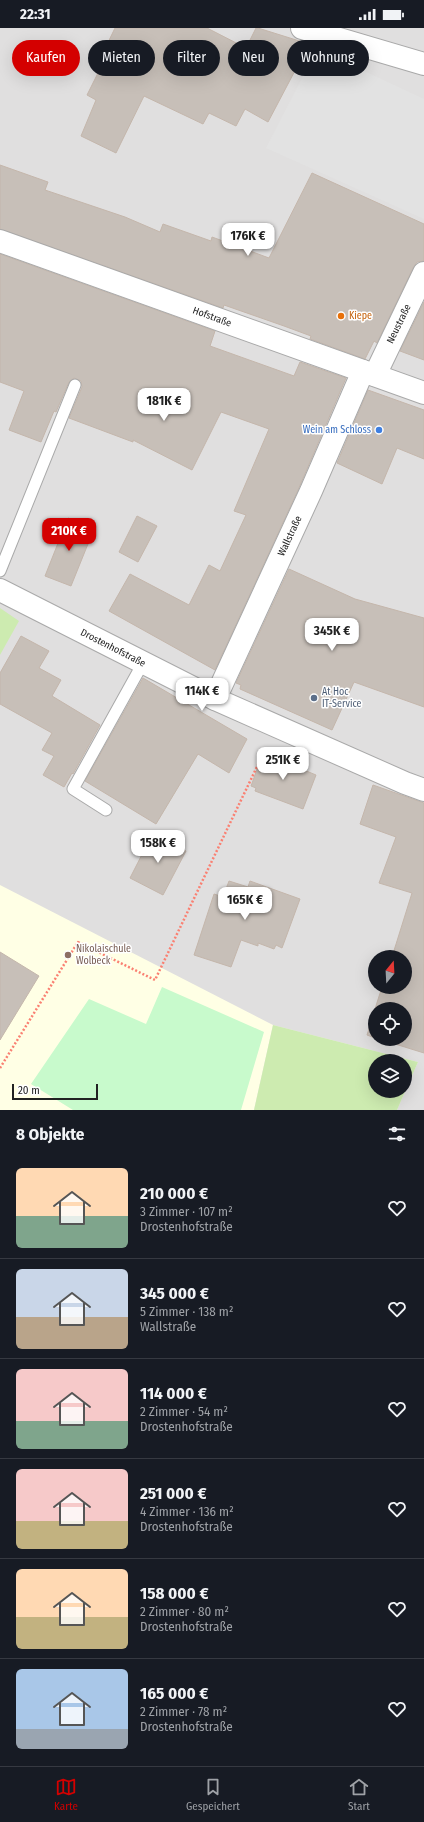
<!DOCTYPE html>
<html lang="de">
<head>
<meta charset="utf-8">
<style>
	body { margin:0; font-family:"Fira Sans Condensed",sans-serif; background:#242831; color:#f1f3f6; height:100vh; display:flex; flex-direction:column; font-size:15px; white-space:nowrap }
	* { box-sizing:border-box; margin:0 }
	p { font-size:13px; color:#9ea1a6 }
	.icon { flex:none; width:22px; height:22px; fill:none; stroke:currentColor; stroke-width:2; stroke-linecap:round; stroke-linejoin:round }
	.map { position:relative; height:1082px; overflow:hidden }
	.side { display:flex; flex-direction:column; background:#171b24; flex:1 }
	.side>* { flex:none }
	.top-card { position:absolute; left:12px; top:12px; width:400px; height:36px; display:flex; gap:8px }
	.needle { width:26px; rotate:18deg }
	.fabs { position:absolute; left:368px; top:922px; display:grid; gap:8px }
	.fabs a { display:grid; place-items:center; width:44px; height:44px; border-radius:50%; background:#171b24; box-shadow:0 4px 16px #0002; font-size:20px }
	.scale { position:absolute; left:12px; bottom:10px; width:86px; box-sizing:border-box; padding-left:4px; border:2px solid #222; border-top:0; font-size:11px; line-height:14px; white-space:nowrap; color:#222; -webkit-text-stroke:3px #fff; paint-order:stroke }
	.price { position:absolute; translate:-50% -34px; padding:0 9px; border-radius:8px; background:#fff; color:#222; font-size:13px; line-height:26px; filter:drop-shadow(0 1px 2px #0008) }
	.price::after { content:''; position:absolute; left:50%; top:24px; width:12px; height:9px; margin-left:-6px; background:inherit; clip-path:polygon(0 0,100% 0,50% 100%) }
	.price.on { background:#d40000; color:#fff }
	ul { padding:0; list-style:none }
	li { display:flex; align-items:center; gap:12px; height:100px; padding:0 16px }
	li+li { border-top:1px solid #363941 }
	li span { display:grid; place-items:center; flex:none; width:112px; height:80px; border-radius:6px; color:#555 }
	li>.icon { margin-inline-start:auto }
	span .icon { width:48px; height:48px; fill:#fffc; stroke-width:1 }
	li b { font-size:17px }
	h2 { display:flex; justify-content:space-between; align-items:center; height:48px; padding:0 16px; font-size:17px }
	.chip { padding:0 14px; border-radius:18px; background:#171b24; box-shadow:0 4px 16px #0002; font-size:14px; line-height:36px }
	.chip.on { background:#d40000; color:#fff }
	.status { display:flex; justify-content:space-between; align-items:center; height:28px; padding:0 20px; background:#171b24; direction:ltr }
	.status svg { height:11px; fill:currentColor }
	.tab-bar { display:flex; justify-content:space-around; align-items:center; height:56px; border-top:1px solid #363941; background:#171b24; font-size:11px; color:#9ea1a6 }
	.tab-bar a { display:grid; justify-items:center; gap:2px }
	.tab-bar .on { color:#d40000 }
	.map>svg:first-child { display:block }
	.residential { fill:#e0dfdf; fill-rule:evenodd }
	.education { fill:#ffffe5 }
	.grass { fill:#cdebb0; fill-rule:evenodd }
	.park { fill:#c8facc }
	.parking { fill:#e2e2e2 }
	.building { fill:#c7bfb8; stroke:#c4b6ab }
	.lines { fill:none; stroke-linecap:round; stroke-linejoin:round }
	.service-casing { stroke:#a9a9a9; stroke-width:13 }
	.minor-casing { stroke:#a9a9a9; stroke-width:24 }
	.tertiary-casing { stroke:#a9a9a9; stroke-width:24 }
	.path { stroke:#fa8072; stroke-width:2.5; stroke-dasharray:2 2; stroke-linecap:butt }
	.service { stroke:#fff; stroke-width:11 }
	.minor { stroke:#fff; stroke-width:22 }
	.tertiary { stroke:#fff; stroke-width:22 }
	.food-dot { fill:#e8710a; stroke:#fff; stroke-width:1.5 }
	.shop-dot { fill:#3f7fe0; stroke:#fff; stroke-width:1.5 }
	.service-dot { fill:#5c6f8a; stroke:#fff; stroke-width:1.5 }
	.education-dot { fill:#8d6e63; stroke:#fff; stroke-width:1.5 }
	.labels { text-anchor:middle; dominant-baseline:central; stroke-width:3; stroke-linejoin:round; paint-order:stroke }
	.food-label { font-size:10px; fill:#c56008; stroke:#fff; text-anchor:start }
	.street-label { font-size:10px; fill:#222; stroke:#fff }
	.shop-label { font-size:10px; fill:#366cbe; stroke:#fff; text-anchor:end }
	.service-label { font-size:10px; fill:#4e5e75; stroke:#fff; text-anchor:start }
	.education-label { font-size:10px; fill:#785e54; stroke:#fff; text-anchor:start }
</style>
</head>
<body>
<div class="status"><b>22:31</b><svg viewBox="0 0 49 12"><path d="M0 12V9h3v3zM5 12V6h3v6zM10 12V3h3v9zM15 12V0h3v12zM26 1h20v11H26zM47 4h2v5h-2z"/></svg></div>
<div class="map">
<svg width="424" height="1082" viewBox="0 0 424 1082">
	<rect width="100%" height="100%" fill="#f2efe9"/>
	<path class="residential" d="M0,0H424V1082H397L418,1034L273,997L254,1082H0ZM375,929H405V959H375ZM375,981H405V1011H375Z"/>
	<polygon class="education" points="0,857 273,997 254,1082 0,1082"/>
	<g class="grass">
		<polygon points="0,580 19,593 0,627"/>
		<path d="M273,997L418,1034L397,1082H254ZM375,1033H405V1063H375Z"/>
	</g>
	<polygon class="park" points="162,959 264,1004 241,1082 73,1082 31,1056 89,971 146,996"/>
	<polygon class="parking" points="317,21 424,71 424,191 266,120"/>
	<g class="building">
		<polygon points="115,0 207,0 246,20 256,0 258,0 309,16 268,94 245,81 236,98 209,85 203,96 144,68 116,125 81,108 96,72 87,67 104,33 100,31"/>
		<polygon points="0,137 48,154 45,162 125,189 160,204 163,196 211,213 212,209 269,230 312,145 424,196 424,233 417,234 413,240 377,315 374,313 365,331 310,311 311,308 284,298 224,277 223,280 0,201"/>
		<polygon points="0,226 215,303 210,318 294,348 300,334 346,350 298,462 215,642 109,583 130,546 189,577 209,537 220,543 246,487 234,483 269,401 221,384 192,442 133,412 133,414 69,390 82,359 81,353 74,350 69,354 56,384 54,383 41,414 9,402 24,363 0,354"/>
		<polygon points="424,274 424,332 400,323"/>
		<polygon points="368,362 424,382 424,431 397,420 382,456 337,435"/>
		<polygon points="137,488 157,498 138,534 119,524"/>
		<polygon points="68,490 94,501 71,558 45,548"/>
		<polygon points="289,541 355,571 424,590 424,679 354,654 332,702 240,661 241,657 236,655"/>
		<polygon points="21,608 49,623 39,640 61,652 52,668 100,697 73,746 72,745 64,759 43,747 54,728 42,722 52,705 0,676 0,645"/>
		<polygon points="143,650 247,711 229,745 198,726 156,796 85,753"/>
		<polygon points="263,725 316,747 303,781 255,763 256,760 251,758"/>
		<polygon points="373,757 424,775 424,1025 379,1011 405,1011 405,981 375,981 382,959 405,959 405,929 392,929 412,865 379,855 396,809 360,796"/>
		<polygon points="153,805 186,823 163,867 130,850"/>
		<polygon points="229,853 248,859 250,853 300,871 282,920 276,917 274,921 258,915 258,918 241,912 231,939 194,927 214,866 223,869"/>
		<polygon points="0,924 39,948 0,1012"/>
		<polygon points="375,982 375,1010 367,1007"/>
	</g>
	<g class="lines">
		<g class="service-casing">
			<g id="service">
				<polyline points="0,543 75,357"/>
				<polyline points="106,782 73,761 143,635"/>
			</g>
		</g>
		<g class="minor-casing">
			<g id="minor">
				<polyline points="302,0 424,36"/>
				<polyline points="375,347 424,245"/>
				<polyline points="0,562 215,671 405,755 424,762"/>
				<polyline points="215,671 311,463 363,343"/>
			</g>
		</g>
		<g class="tertiary-casing">
			<polyline id="tertiary" points="0,213 424,365"/>
		</g>
		<polyline class="path" points="0,1040 78,914 155,952 265,722"/>
		<use href="#service" class="service"/>
		<use href="#minor" class="minor"/>
		<use href="#tertiary" class="tertiary"/>
	</g>
	<circle class="food-dot" cx="341" cy="288" r="4"/>
	<circle class="shop-dot" cx="379" cy="402" r="4"/>
	<circle class="service-dot" cx="314" cy="670" r="4"/>
	<circle class="education-dot" cx="68" cy="927" r="4"/>
	<g class="labels">
		<g class="food-label">
			<text x="349" y="288">Kiepe</text>
		</g>
		<g class="street-label">
			<text transform="translate(212 289) rotate(20)">Hofstraße</text>
			<text transform="translate(399 296) rotate(-64)">Neustraße</text>
			<text transform="translate(290 508) rotate(-65)">Wallstraße</text>
			<text transform="translate(113 620) rotate(27)">Drostenhofstraße</text>
		</g>
		<g class="shop-label">
			<text x="371" y="402">Wein am Schloss</text>
		</g>
		<g class="service-label">
			<text x="322" y="664">At Hoc<tspan x="322" dy="12">IT-Service</tspan></text>
		</g>
		<g class="education-label">
			<text x="76" y="921">Nikolaischule<tspan x="76" dy="12">Wolbeck</tspan></text>
		</g>
	</g>
</svg>
<div class="fabs">
<a><svg class="needle" viewBox="-14 -14 28 28"><path d="M0-13l5 13h-10z" fill="#e53935"/><path d="M0 13l5-13h-10z" fill="#9ea1a6"/></svg></a>
<a><svg class="icon" aria-label="locate" viewBox="0 0 24 24"><circle cx="12" cy="12" r="6"/><path d="M12 2v4M12 18v4M2 12h4M18 12h4"/></svg></a>
<a><svg class="icon" aria-label="layers" viewBox="0 0 24 24"><path d="M12 4l9 5-9 5-9-5zM3 14l9 5 9-5"/></svg></a>
</div>
<div class="scale">20 m</div>
<b class="price" style="left:248px;top:229px">176K €</b>
<b class="price" style="left:164px;top:394px">181K €</b>
<b class="price on" style="left:69px;top:524px">210K €</b>
<b class="price" style="left:332px;top:624px">345K €</b>
<b class="price" style="left:202px;top:684px">114K €</b>
<b class="price" style="left:283px;top:753px">251K €</b>
<b class="price" style="left:158px;top:836px">158K €</b>
<b class="price" style="left:245px;top:893px">165K €</b>
<div class="top-card">
<a class="chip on">Kaufen</a>
<a class="chip">Mieten</a>
<a class="chip">Filter</a>
<a class="chip">Neu</a>
<a class="chip">Wohnung</a>
</div>
</div>
<section class="side">
<h2>8 Objekte<svg class="icon" aria-label="filters" viewBox="0 0 24 24"><path d="M4 7h16M4 17h16"/><circle cx="9" cy="7" r="2"/><circle cx="15" cy="17" r="2"/></svg></h2>
<ul>
<li><span style="background:linear-gradient(#ffd9b3 60%,#7fa58c 0)"><svg class="icon" aria-label="home" viewBox="0 0 24 24"><path d="M3 11l9-7 9 7M6 9v11h12V9"/></svg></span><div><b>210 000 €</b><p>3 Zimmer · 107 m²</p><p>Drostenhofstraße</p></div><svg class="icon" aria-label="heart" viewBox="0 0 24 24"><path d="M12 20l-8-8c-3-5 5-10 8-4 3-6 11-1 8 4z"/></svg></li>
<li><span style="background:linear-gradient(#c9d6e8 60%,#b9a48a 0)"><svg class="icon" aria-label="home" viewBox="0 0 24 24"><path d="M3 11l9-7 9 7M6 9v11h12V9"/></svg></span><div><b>345 000 €</b><p>5 Zimmer · 138 m²</p><p>Wallstraße</p></div><svg class="icon" aria-label="heart" viewBox="0 0 24 24"><path d="M12 20l-8-8c-3-5 5-10 8-4 3-6 11-1 8 4z"/></svg></li>
<li><span style="background:linear-gradient(#f6c9c9 65%,#7fa58c 0)"><svg class="icon" aria-label="home" viewBox="0 0 24 24"><path d="M3 11l9-7 9 7M6 9v11h12V9"/></svg></span><div><b>114 000 €</b><p>2 Zimmer · 54 m²</p><p>Drostenhofstraße</p></div><svg class="icon" aria-label="heart" viewBox="0 0 24 24"><path d="M12 20l-8-8c-3-5 5-10 8-4 3-6 11-1 8 4z"/></svg></li>
<li><span style="background:linear-gradient(#f6c9c9 65%,#c2b280 0)"><svg class="icon" aria-label="home" viewBox="0 0 24 24"><path d="M3 11l9-7 9 7M6 9v11h12V9"/></svg></span><div><b>251 000 €</b><p>4 Zimmer · 136 m²</p><p>Drostenhofstraße</p></div><svg class="icon" aria-label="heart" viewBox="0 0 24 24"><path d="M12 20l-8-8c-3-5 5-10 8-4 3-6 11-1 8 4z"/></svg></li>
<li><span style="background:linear-gradient(#ffd9b3 60%,#c2b280 0)"><svg class="icon" aria-label="home" viewBox="0 0 24 24"><path d="M3 11l9-7 9 7M6 9v11h12V9"/></svg></span><div><b>158 000 €</b><p>2 Zimmer · 80 m²</p><p>Drostenhofstraße</p></div><svg class="icon" aria-label="heart" viewBox="0 0 24 24"><path d="M12 20l-8-8c-3-5 5-10 8-4 3-6 11-1 8 4z"/></svg></li>
<li><span style="background:linear-gradient(#a9c7e8 75%,#9aa5b1 0)"><svg class="icon" aria-label="home" viewBox="0 0 24 24"><path d="M3 11l9-7 9 7M6 9v11h12V9"/></svg></span><div><b>165 000 €</b><p>2 Zimmer · 78 m²</p><p>Drostenhofstraße</p></div><svg class="icon" aria-label="heart" viewBox="0 0 24 24"><path d="M12 20l-8-8c-3-5 5-10 8-4 3-6 11-1 8 4z"/></svg></li>
</ul>
</section>
<nav class="tab-bar">
<a class="on"><svg class="icon" aria-label="map" viewBox="0 0 24 24"><path d="M3 6l6-2 6 2 6-2v14l-6 2-6-2-6 2zM9 4v14M15 6v14"/></svg>Karte</a>
<a><svg class="icon" aria-label="saved" viewBox="0 0 24 24"><path d="M7 4h10v16l-5-4-5 4z"/></svg>Gespeichert</a>
<a><svg class="icon" aria-label="home" viewBox="0 0 24 24"><path d="M3 11l9-7 9 7M6 9v11h12V9"/></svg>Start</a>
</nav>
</body>
</html>
